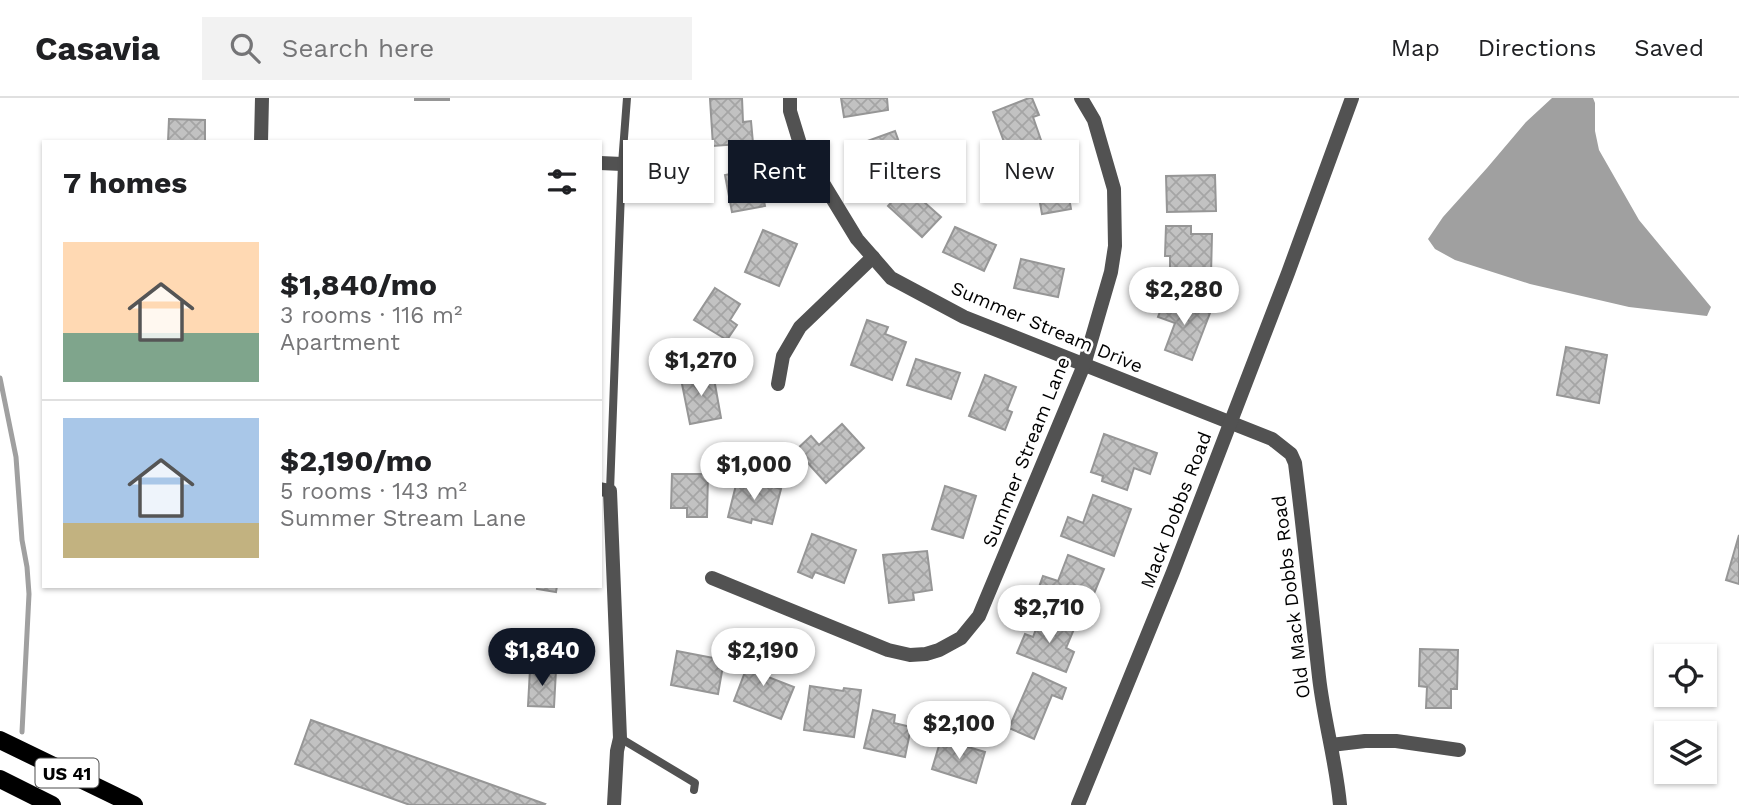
<!DOCTYPE html>
<html lang="en">
<head>
<meta charset="utf-8">
<style>
	body { margin:0; font-family:"Work Sans",sans-serif; background:#f2f2f2; color:#202124; height:100vh; display:flex; flex-direction:column; font-size:26px; white-space:nowrap }
	* { box-sizing:border-box; margin:0 }
	p { font-size:23px; color:#757577 }
	.icon { flex:none; width:38px; height:38px; fill:none; stroke:currentColor; stroke-width:2; stroke-linecap:round; stroke-linejoin:round }
	.map { position:relative; flex:1; overflow:hidden }
	.details { position:absolute; left:42px; top:42px; width:560px; height:448px; display:flex; flex-direction:column; background:#fff; border-radius:0px; box-shadow:0 2px 5px #0004 }
	.details>* { flex:none }
	.top-card { position:absolute; left:623px; top:42px; width:665px; height:63px; display:flex; gap:14px }
	.controls { position:absolute; left:1654px; top:546px; display:grid; gap:14px }
	.controls a { display:grid; place-items:center; width:63px; height:63px; border-radius:0px; background:#fff; box-shadow:0 2px 5px #0004; font-size:35px }
	.price { position:absolute; translate:-50% -60px; padding:0 16px; border-radius:24px; background:#fff; color:#222; font-size:23px; line-height:46px; filter:drop-shadow(0 2px 4px #0008) }
	.price::after { content:''; position:absolute; left:50%; top:42px; width:21px; height:16px; margin-left:-10px; background:inherit; clip-path:polygon(0 0,100% 0,50% 100%) }
	.price.on { background:#111827; color:#fff }
	ul { padding:0; list-style:none }
	li { display:flex; align-items:center; gap:21px; height:175px; padding:0 21px }
	li+li { border-top:2px solid #e0e0e0 }
	li span { display:grid; place-items:center; flex:none; width:196px; height:140px; border-radius:0px; color:#555 }
	li>.icon { margin-inline-start:auto }
	span .icon { width:84px; height:84px; fill:#fffc; stroke-width:1 }
	li b { font-size:30px }
	h2 { display:flex; justify-content:space-between; align-items:center; height:84px; padding:0 21px; font-size:30px }
	.chip { padding:0 24px; border-radius:0px; background:#fff; box-shadow:0 2px 5px #0004; font-size:24px; line-height:63px }
	.chip.on { background:#111827; color:#fff }
	header { display:flex; align-items:center; gap:42px; box-sizing:border-box; height:98px; padding:0 35px; background:#fff; border-bottom:2px solid #e0e0e0 }
	header strong { font-size:33px }
	nav { display:flex; gap:38px; margin-inline-start:auto; font-size:24px }
	.search { width:490px; height:63px; background:#f2f2f2; display:flex; align-items:center; gap:18px; box-sizing:border-box; padding:0 24px; border-radius:0px; color:#757577; font-size:26px }
	.map>svg:first-child { display:block }
	.water { fill:#a0a0a0 }
	.lines { fill:none; stroke-linecap:round; stroke-linejoin:round }
	.stream { stroke:#a0a0a0; stroke-width:5 }
	.building { fill:url(#building-cross-hatch); stroke:#969696; stroke-width:2 }
	.service { stroke:#525252; stroke-width:8 }
	.minor { stroke:#525252; stroke-width:14 }
	.tertiary { stroke:#525252; stroke-width:14 }
	.primary { stroke:#000; stroke-width:18 }
	.labels { text-anchor:middle; dominant-baseline:central; stroke-width:5; stroke-linejoin:round; paint-order:stroke }
	.shield { fill:#fff; stroke:#4c4c4c; stroke-width:2 }
	.shield-label { font-size:18px; font-weight:bold; fill:#000 }
	.street-label { font-size:19px; fill:#000; stroke:#fff }
</style>
</head>
<body>
<header>
<strong>Casavia</strong>
<div class="search"><svg class="icon" aria-label="search" viewBox="0 0 24 24"><circle cx="10" cy="10" r="6"/><path d="M15 15l6 6"/></svg>Search here</div>
<nav><a>Map</a><a>Directions</a><a>Saved</a></nav>
</header>
<div class="map">
<svg width="1739" height="707" viewBox="0 0 1739 707">
	<defs>
		<pattern id="building-cross-hatch" width="8" height="8" patternUnits="userSpaceOnUse" patternTransform="scale(1.75)"><rect width="8" height="8" fill="#c2c2c2"/><path d="M0 0l8 8M0 8l8-8" fill="none" stroke="#a5a5a5"/></pattern>
	</defs>
	<rect width="100%" height="100%" fill="#fff"/>
	<polygon class="water" points="1552,0 1593,0 1595,5 1595,33 1599,52 1639,122 1711,209 1707,218 1629,209 1530,186 1455,162 1435,151 1428,141 1443,119 1487,70 1526,24"/>
	<g class="lines">
		<polyline class="stream" points="0,280 16,359 22,442 27,469 29,496 22,634"/>
	</g>
	<g class="building">
		<rect x="415" y="0" width="34" height="2"/>
		<polygon points="742,0 743,24 751,23 753,45 713,48 710,1"/>
		<polygon points="841,0 887,0 888,12 844,19"/>
		<polygon points="1029,0 1032,0 1039,17 1033,19 1043,48 1010,60 993,14"/>
		<polygon points="169,21 205,22 205,44 168,44"/>
		<polygon points="895,33 907,66 868,81 856,47"/>
		<polygon points="1063,66 1071,111 1042,116 1034,71"/>
		<polygon points="762,70 765,87 761,88 765,108 732,114 725,77"/>
		<polygon points="1215,77 1216,113 1167,114 1166,78"/>
		<polygon points="906,88 941,119 922,139 888,108"/>
		<polygon points="1166,128 1191,128 1191,136 1212,136 1211,177 1170,176 1170,158 1165,158"/>
		<polygon points="955,129 996,147 984,173 943,154"/>
		<polygon points="763,132 797,146 779,188 745,174"/>
		<polygon points="1021,161 1064,171 1058,199 1014,190"/>
		<polygon points="715,190 740,206 730,222 737,227 727,242 694,222"/>
		<polygon points="1166,198 1210,215 1192,262 1165,252 1175,225 1158,219"/>
		<polygon points="867,222 888,229 885,236 906,244 892,282 851,267"/>
		<polygon points="1566,249 1607,257 1599,305 1557,297"/>
		<polygon points="916,261 960,275 951,301 907,287"/>
		<polygon points="713,275 721,320 690,326 681,281"/>
		<polygon points="985,277 1016,289 1007,312 1012,314 1005,332 969,318"/>
		<polygon points="842,326 864,350 826,385 796,352 811,338 819,347"/>
		<polygon points="1104,336 1157,355 1150,376 1134,370 1127,392 1102,383 1103,378 1091,374"/>
		<polygon points="672,376 708,376 707,419 687,419 687,410 671,410"/>
		<polygon points="738,379 781,391 772,426 752,421 751,425 728,419"/>
		<polygon points="945,388 976,398 963,440 932,431"/>
		<polygon points="1093,397 1131,411 1114,458 1061,438 1068,419 1083,425"/>
		<polygon points="812,436 856,452 844,485 815,474 812,480 798,474"/>
		<polygon points="1739,437 1739,486 1726,482"/>
		<polygon points="927,453 932,492 913,495 914,502 889,505 883,457"/>
		<polygon points="1068,457 1104,471 1084,520 1035,500 1043,478 1058,483"/>
		<polygon points="537,488 557,488 556,494 537,491"/>
		<polygon points="1041,518 1074,531 1066,550 1074,554 1066,574 1017,555 1025,536 1033,539"/>
		<polygon points="1420,551 1458,552 1457,591 1451,591 1451,610 1426,610 1427,589 1419,588"/>
		<polygon points="677,553 724,562 718,596 671,587"/>
		<polygon points="753,553 774,561 768,579 794,589 781,621 734,603"/>
		<polygon points="530,571 556,572 554,609 528,608"/>
		<polygon points="1033,575 1066,590 1062,601 1052,597 1034,641 1009,630"/>
		<polygon points="810,588 843,593 844,590 861,592 854,639 804,632"/>
		<polygon points="873,612 895,617 894,625 911,629 905,659 864,650"/>
		<polygon points="311,622 545,706 544,707 410,707 295,666"/>
		<polygon points="941,641 985,654 976,685 932,671"/>
	</g>
	<g class="lines">
		<g class="service">
			<polyline points="610,393 622,66 627,0"/>
			<polyline points="620,640 695,685 694,692"/>
		</g>
		<g class="minor">
			<path d="M790,0V13L801,49L857,141L891,180L964,219L1272,341L1291,356L1295,365C1304,436 1311,508 1319,579C1324,623 1336,663 1340,707"/>
			<polyline points="261,44 262,0"/>
			<polyline points="600,65 622,66"/>
			<polyline points="778,286 783,258 800,229 873,159"/>
			<polyline points="600,391 610,393 620,640 617,653 614,707"/>
			<polyline points="712,480 888,552 910,557 926,556 939,552 961,540 979,518 1084,267 1111,174 1115,148 1114,91 1094,22 1081,0"/>
			<polyline points="1331,647 1365,643 1396,643 1459,652"/>
		</g>
		<polyline class="tertiary" points="1078,707 1173,474 1288,175 1352,0"/>
		<g class="primary">
			<polyline points="0,642 134,707"/>
			<polyline points="0,681 52,707"/>
		</g>
	</g>
	<g class="labels">
		<rect class="shield" x="35.5" y="660.5" width="63" height="29" rx="5"/>
		<g class="shield-label">
			<text x="67" y="675">US 41</text>
		</g>
		<g class="street-label">
			<text transform="translate(1047 229) rotate(23)">Summer Stream Drive</text>
			<text transform="translate(1026 354) rotate(-68)">Summer Stream Lane</text>
			<text transform="translate(1176 412) rotate(-69)">Mack Dobbs Road</text>
			<text transform="translate(1291 499) rotate(-97)">Old Mack Dobbs Road</text>
		</g>
	</g>
</svg>
<div class="controls">
<a><svg class="icon" aria-label="locate" viewBox="0 0 24 24"><circle cx="12" cy="12" r="6"/><path d="M12 2v4M12 18v4M2 12h4M18 12h4"/></svg></a>
<a><svg class="icon" aria-label="layers" viewBox="0 0 24 24"><path d="M12 4l9 5-9 5-9-5zM3 14l9 5 9-5"/></svg></a>
</div>
<b class="price" style="left:1184px;top:229px">$2,280</b>
<b class="price" style="left:701px;top:300px">$1,270</b>
<b class="price" style="left:754px;top:404px">$1,000</b>
<b class="price" style="left:1049px;top:547px">$2,710</b>
<b class="price on" style="left:542px;top:590px">$1,840</b>
<b class="price" style="left:763px;top:590px">$2,190</b>
<b class="price" style="left:959px;top:663px">$2,100</b>
<div class="top-card">
<a class="chip">Buy</a>
<a class="chip on">Rent</a>
<a class="chip">Filters</a>
<a class="chip">New</a>
</div>
<section class="details">
<h2>7 homes<svg class="icon" aria-label="filters" viewBox="0 0 24 24"><path d="M4 7h16M4 17h16"/><circle cx="9" cy="7" r="2"/><circle cx="15" cy="17" r="2"/></svg></h2>
<ul>
<li><span style="background:linear-gradient(#ffd9b3 65%,#7fa58c 0)"><svg class="icon" aria-label="home" viewBox="0 0 24 24"><path d="M3 11l9-7 9 7M6 9v11h12V9"/></svg></span><div><b>$1,840/mo</b><p>3 rooms · 116 m²</p><p>Apartment</p></div></li>
<li><span style="background:linear-gradient(#a9c7e8 75%,#c2b280 0)"><svg class="icon" aria-label="home" viewBox="0 0 24 24"><path d="M3 11l9-7 9 7M6 9v11h12V9"/></svg></span><div><b>$2,190/mo</b><p>5 rooms · 143 m²</p><p>Summer Stream Lane</p></div></li>
</ul>
</section>
</div>
</body>
</html>
